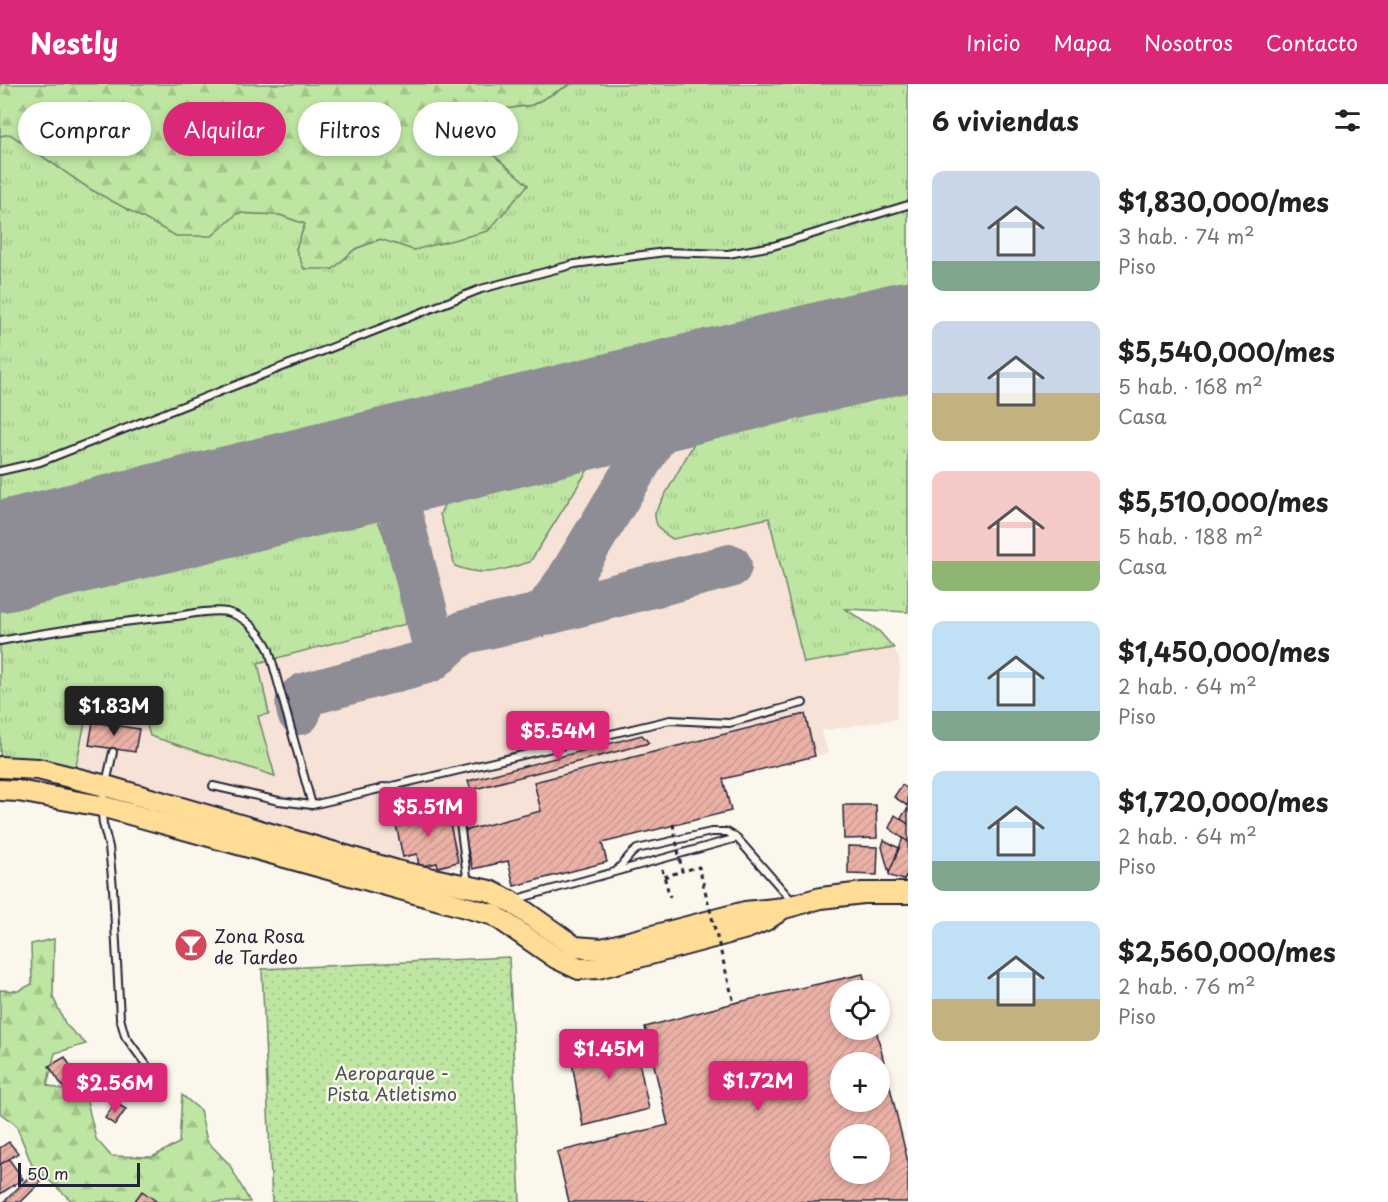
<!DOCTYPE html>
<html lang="es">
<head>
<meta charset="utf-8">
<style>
	body { margin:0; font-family:"Playpen Sans",sans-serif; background:#f2f2f2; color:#222; height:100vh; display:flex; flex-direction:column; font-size:22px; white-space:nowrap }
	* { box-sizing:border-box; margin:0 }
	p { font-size:20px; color:#767676 }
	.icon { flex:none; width:33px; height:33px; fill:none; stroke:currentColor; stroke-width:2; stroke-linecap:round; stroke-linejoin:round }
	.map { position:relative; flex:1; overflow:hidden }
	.drawer { display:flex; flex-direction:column; background:#fff; width:480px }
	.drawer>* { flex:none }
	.guide { position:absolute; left:18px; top:18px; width:570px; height:54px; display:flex; gap:12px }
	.fabs { position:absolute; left:830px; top:896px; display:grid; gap:12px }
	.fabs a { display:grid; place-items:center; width:60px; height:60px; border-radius:50%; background:#fff; box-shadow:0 3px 9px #0003; font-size:30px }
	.scale { position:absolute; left:18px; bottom:15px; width:122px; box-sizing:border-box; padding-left:6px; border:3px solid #22223b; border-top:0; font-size:16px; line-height:21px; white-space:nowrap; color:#22223b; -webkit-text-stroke:4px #fbf7ec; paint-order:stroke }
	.price { position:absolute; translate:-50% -51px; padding:0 14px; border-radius:6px; background:#db2777; color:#fff; font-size:20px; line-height:39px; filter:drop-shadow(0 2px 3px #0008) }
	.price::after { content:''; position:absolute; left:50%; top:36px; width:18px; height:14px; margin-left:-9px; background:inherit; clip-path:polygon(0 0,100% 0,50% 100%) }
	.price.active { background:#222; color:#fff }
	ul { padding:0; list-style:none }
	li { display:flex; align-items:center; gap:18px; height:150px; padding:0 24px }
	li span { display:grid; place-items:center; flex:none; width:168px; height:120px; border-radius:12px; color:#555 }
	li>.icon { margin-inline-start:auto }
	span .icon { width:72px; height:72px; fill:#fffc; stroke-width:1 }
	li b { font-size:26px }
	h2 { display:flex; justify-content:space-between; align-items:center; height:72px; padding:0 24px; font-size:26px }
	.tag { padding:0 21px; border-radius:27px; background:#fff; box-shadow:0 3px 9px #0003; font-size:21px; line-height:54px }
	.tag.active { background:#db2777; color:#fff }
	header { display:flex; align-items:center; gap:36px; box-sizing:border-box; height:84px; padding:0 30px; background:#db2777; color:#fff }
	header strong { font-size:28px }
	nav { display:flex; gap:33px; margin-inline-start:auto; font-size:21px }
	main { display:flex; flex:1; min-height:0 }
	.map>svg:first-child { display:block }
	.built { fill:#f6e2d7 }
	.grass { fill:url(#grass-tufts); stroke:#70846e; stroke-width:1.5 }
	.forest { fill:url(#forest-firs); stroke:#70846e; stroke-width:1.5 }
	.park { fill:url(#park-dots); stroke:#70846e; stroke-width:1.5 }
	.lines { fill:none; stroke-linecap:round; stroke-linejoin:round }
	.taxiway { stroke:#8e8c94; stroke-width:44 }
	.runway { stroke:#8e8c94; stroke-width:110 }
	.building { fill:url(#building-hatch); stroke:#22223b; stroke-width:1.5; fill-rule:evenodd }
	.lane-casing { stroke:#22223b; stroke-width:10 }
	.primary-casing { stroke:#22223b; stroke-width:24 }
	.path { stroke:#22223b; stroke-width:3; stroke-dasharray:4.5 4.5; stroke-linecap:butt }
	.lane { stroke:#fbf7ec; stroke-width:6 }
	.primary { stroke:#ffdd96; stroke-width:20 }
	.path-bridge { stroke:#22223b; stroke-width:3; stroke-dasharray:4.5 4.5; stroke-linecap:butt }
	.labels { text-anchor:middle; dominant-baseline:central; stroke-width:5; stroke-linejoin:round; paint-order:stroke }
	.poi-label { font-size:18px; fill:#22223b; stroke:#fbf7ec; text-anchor:start }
	.park-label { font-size:18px; fill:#495355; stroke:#fbf7ec }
</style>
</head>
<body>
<header>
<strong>Nestly</strong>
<nav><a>Inicio</a><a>Mapa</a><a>Nosotros</a><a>Contacto</a></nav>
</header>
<main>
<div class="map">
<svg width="908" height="1118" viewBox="0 0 908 1118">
	<defs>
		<pattern id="grass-tufts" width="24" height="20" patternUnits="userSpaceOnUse" patternTransform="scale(1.5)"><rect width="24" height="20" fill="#bee6a2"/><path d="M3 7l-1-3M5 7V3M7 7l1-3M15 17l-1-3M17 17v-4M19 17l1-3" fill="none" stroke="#a3c58c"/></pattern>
		<pattern id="forest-firs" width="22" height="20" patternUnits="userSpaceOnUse" patternTransform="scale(1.5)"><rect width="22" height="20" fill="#bee6a2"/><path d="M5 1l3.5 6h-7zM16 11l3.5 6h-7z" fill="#a3c58c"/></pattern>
		<pattern id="park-dots" width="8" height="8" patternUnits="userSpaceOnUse" patternTransform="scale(1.5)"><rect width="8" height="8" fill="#bee6a2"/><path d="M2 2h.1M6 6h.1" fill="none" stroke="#a3c58c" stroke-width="1.8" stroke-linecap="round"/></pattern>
		<pattern id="building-hatch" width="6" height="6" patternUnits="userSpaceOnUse" patternTransform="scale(1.5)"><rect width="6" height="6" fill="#ebb1a6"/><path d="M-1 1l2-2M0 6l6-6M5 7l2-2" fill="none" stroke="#c99890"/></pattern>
	</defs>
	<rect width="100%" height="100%" fill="#fbf7ec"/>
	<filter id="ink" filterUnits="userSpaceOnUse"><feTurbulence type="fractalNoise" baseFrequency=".0167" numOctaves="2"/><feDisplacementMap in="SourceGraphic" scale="12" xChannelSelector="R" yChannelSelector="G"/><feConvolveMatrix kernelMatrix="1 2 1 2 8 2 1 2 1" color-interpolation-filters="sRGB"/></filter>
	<g filter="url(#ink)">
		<polygon class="built" points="222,0 908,0 908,528 845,525 878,546 894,564 899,575 900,588 896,635 821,647 828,669 724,695 731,727 603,759 607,778 514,802 507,777 473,785 470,777 459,778 459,783 454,784 414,787 391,773 363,765 108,692 0,678 0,52"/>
		<g class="grass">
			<polygon points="571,0 908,0 908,204 0,428 0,52 10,50 90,105 212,152 238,129 280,131 305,140 296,165 333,185 355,165 381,155 414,166 528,101 453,36 463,24 497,26 532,21"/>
			<path d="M908,294V528L845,525L878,546L894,564L804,579L769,434L673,455C661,448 655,444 655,429L702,345Z"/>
			<path d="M589,384L530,478C501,486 485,494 455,482L440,430L445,419Z"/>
			<path d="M372,423C389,461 402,498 406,540L258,579L269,630L258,632L275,692L150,652L146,638L115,627L107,615L91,609L75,687L0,678V512Z"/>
		</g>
		<g class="forest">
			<polygon points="0,0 571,0 532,21 497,26 463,24 453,36 528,101 488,147 414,166 380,155 355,165 333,185 304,185 296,165 305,140 280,131 238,129 212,152 176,152 90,105 10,50 0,52"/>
			<polygon points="54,855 53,913 66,941 86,960 55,969 47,1001 86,1013 96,1055 111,1072 152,1073 179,1059 182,1011 200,1026 207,1057 229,1080 250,1118 73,1118 32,1081 16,1041 0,1029 0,906 18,907 32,900 31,860"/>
		</g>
		<polygon class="park" points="509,873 520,1118 272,1118 262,885"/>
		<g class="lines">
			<g class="taxiway">
				<path d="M589,329C615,331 645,347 639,378"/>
				<path d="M342,389C368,394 385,402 399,424L434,560L431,576"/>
				<path d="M399,424C403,393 411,384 436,366"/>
				<polyline points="540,531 548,524 568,496 668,331 684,314 712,299"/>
				<path d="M299,629C297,621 295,616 304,611L426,578C441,571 450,555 465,548L540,531L730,482"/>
			</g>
			<polyline class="runway" points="0,473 908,252"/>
		</g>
		<g class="building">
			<polygon points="805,630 815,672 723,695 731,727 602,759 607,778 514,802 508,777 473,785 463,747 541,727 534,698"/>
			<polygon points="93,638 139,645 135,668 89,661"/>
			<polygon points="642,651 649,659 471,706 468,697"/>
			<polygon points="902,701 908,705 908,722 894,713"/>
			<polygon points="843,721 876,721 877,754 844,755"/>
			<polygon points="908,724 908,740 900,735"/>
			<polygon points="447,725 458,778 438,783 437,779 419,783 417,770 403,773 395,736"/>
			<polygon points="895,731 908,740 908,758 889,744"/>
			<polygon points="903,754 908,758 908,787 904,796 890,792 889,789"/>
			<polygon points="884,756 899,764 889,789 882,763"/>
			<polygon points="848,762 878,763 877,791 848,790"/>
			<path d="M863,890L867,906H840V945H876L908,1078V1118H569L557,1068L668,1041L645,943L734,919ZM840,978H879V1017H840ZM840,1050H879V1089H840Z"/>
			<polygon points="633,949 649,1025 583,1042 570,967"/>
			<polygon points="65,973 80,998 65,1006 49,982"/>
			<polygon points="115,1019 126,1025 115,1041 105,1034"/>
			<polygon points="9,1058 18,1069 0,1081 0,1064"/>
			<polygon points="9,1075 23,1095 0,1110 0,1081"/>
			<polygon points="32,1090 41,1098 21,1118 4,1118"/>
			<polygon points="142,1107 156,1117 155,1118 134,1118"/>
		</g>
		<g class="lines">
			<g class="lane-casing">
				<g id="lane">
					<polyline points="0,387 40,378 481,205 575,180 665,168 728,170 773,162 908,121"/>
					<path d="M0,557C58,546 118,538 177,532C191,530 212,525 227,528C246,533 261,549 269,566L312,721"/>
					<polyline points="113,668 101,722 103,740 109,763 113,804 120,934 125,952 153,990"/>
					<polyline points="213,702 279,717 312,721 670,636 729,639 803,619"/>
					<path d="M383,703L399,719C416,718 443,703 457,716L468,800"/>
					<polyline points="618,785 631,770 637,765 711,748 727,748 737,754"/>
					<polyline points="517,815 737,754 793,818"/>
				</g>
			</g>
			<g class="primary-casing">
				<g id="primary">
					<polyline points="0,683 38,685 106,702 401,788 490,807 510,817 575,863 602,865 745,828 784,824 821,814 863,809 908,809"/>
					<polyline points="0,706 18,707 101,722 494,831 556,874 579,885 598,884 747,844 766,836 778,828"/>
				</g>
			</g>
			<g class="path">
				<polyline points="662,785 670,813"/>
				<polyline points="664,793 682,787"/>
			</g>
			<use href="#lane" class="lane"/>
			<use href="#primary" class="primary"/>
			<polyline class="path-bridge" points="673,740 682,787 699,783 734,919"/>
		</g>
	</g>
	<defs>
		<g id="bar-disc" transform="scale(1.725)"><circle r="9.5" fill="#d1495b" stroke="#fbf7ec"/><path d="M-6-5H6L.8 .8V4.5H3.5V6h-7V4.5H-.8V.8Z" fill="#fff"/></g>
	</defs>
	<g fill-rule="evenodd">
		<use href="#bar-disc" x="191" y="861"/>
	</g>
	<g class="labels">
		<g class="poi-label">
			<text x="214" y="851">Zona Rosa<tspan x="214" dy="21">de Tardeo</tspan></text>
		</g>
		<g class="park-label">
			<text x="392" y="988">Aeroparque -<tspan x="392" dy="21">Pista Atletismo</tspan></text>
		</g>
	</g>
</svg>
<div class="fabs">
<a><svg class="icon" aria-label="locate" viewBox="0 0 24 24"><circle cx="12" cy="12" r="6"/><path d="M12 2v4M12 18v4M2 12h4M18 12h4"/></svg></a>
<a>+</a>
<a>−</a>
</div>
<div class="scale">50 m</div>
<b class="price active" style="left:114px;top:653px">$1.83M</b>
<b class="price" style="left:558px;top:678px">$5.54M</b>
<b class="price" style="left:428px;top:754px">$5.51M</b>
<b class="price" style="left:609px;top:996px">$1.45M</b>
<b class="price" style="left:758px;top:1028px">$1.72M</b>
<b class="price" style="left:115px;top:1030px">$2.56M</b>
<div class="guide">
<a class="tag">Comprar</a>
<a class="tag active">Alquilar</a>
<a class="tag">Filtros</a>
<a class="tag">Nuevo</a>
</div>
</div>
<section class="drawer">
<h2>6 viviendas<svg class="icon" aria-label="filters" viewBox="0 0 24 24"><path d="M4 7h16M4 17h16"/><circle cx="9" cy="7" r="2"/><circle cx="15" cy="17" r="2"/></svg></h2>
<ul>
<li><span style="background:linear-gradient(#c9d6e8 75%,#7fa58c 0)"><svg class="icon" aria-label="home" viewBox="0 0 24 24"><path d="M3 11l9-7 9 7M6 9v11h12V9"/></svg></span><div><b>$1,830,000/mes</b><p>3 hab. · 74 m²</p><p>Piso</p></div></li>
<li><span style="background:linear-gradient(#c9d6e8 60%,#c2b280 0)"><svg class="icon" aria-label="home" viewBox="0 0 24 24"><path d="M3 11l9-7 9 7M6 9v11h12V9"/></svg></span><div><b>$5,540,000/mes</b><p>5 hab. · 168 m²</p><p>Casa</p></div></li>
<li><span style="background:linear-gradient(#f6c9c9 75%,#8fb573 0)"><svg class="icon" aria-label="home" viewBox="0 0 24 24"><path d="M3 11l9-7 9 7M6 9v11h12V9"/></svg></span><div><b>$5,510,000/mes</b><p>5 hab. · 188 m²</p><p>Casa</p></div></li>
<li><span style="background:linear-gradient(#bfe0f5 75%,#7fa58c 0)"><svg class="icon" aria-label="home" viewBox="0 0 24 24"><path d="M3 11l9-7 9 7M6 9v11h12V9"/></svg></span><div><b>$1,450,000/mes</b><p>2 hab. · 64 m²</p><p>Piso</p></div></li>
<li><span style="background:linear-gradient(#bfe0f5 75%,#7fa58c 0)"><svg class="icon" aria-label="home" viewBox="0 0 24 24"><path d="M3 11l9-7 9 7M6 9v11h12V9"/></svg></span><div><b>$1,720,000/mes</b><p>2 hab. · 64 m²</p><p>Piso</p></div></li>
<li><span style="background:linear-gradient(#bfe0f5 65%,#c2b280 0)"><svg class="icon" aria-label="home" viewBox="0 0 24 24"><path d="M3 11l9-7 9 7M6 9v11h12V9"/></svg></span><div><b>$2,560,000/mes</b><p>2 hab. · 76 m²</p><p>Piso</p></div></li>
</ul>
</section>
</main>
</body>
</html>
